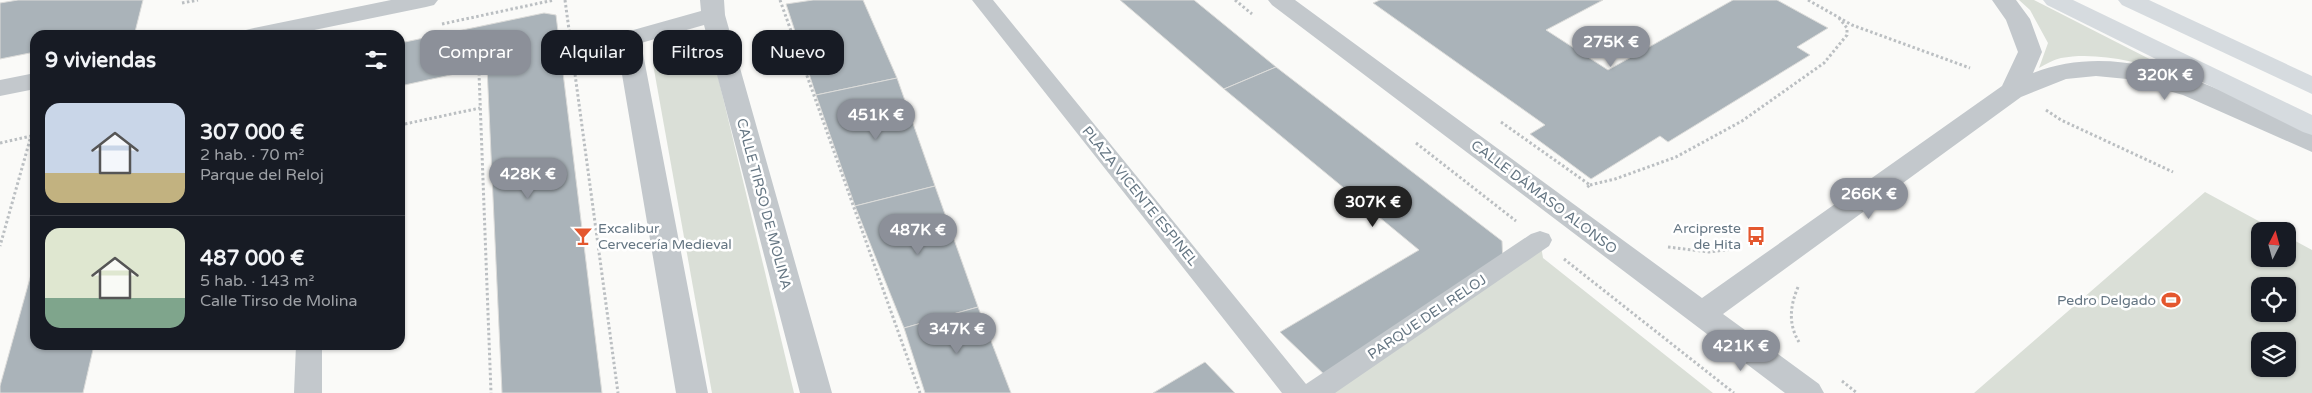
<!DOCTYPE html>
<html lang="es">
<head>
<meta charset="utf-8">
<style>
	body { margin:0; font-family:"Varela Round",sans-serif; background:#20242c; color:#f1f3f6; height:100vh; display:flex; flex-direction:column; font-size:19px; white-space:nowrap }
	* { box-sizing:border-box; margin:0 }
	p { font-size:16px; color:#9ea1a6 }
	.icon { flex:none; width:28px; height:28px; fill:none; stroke:currentColor; stroke-width:2; stroke-linecap:round; stroke-linejoin:round }
	.map { position:relative; flex:1; overflow:hidden }
	.panel { position:absolute; left:30px; top:30px; width:375px; height:320px; display:flex; flex-direction:column; background:#171b24; border-radius:15px; box-shadow:0 1px 4px #0004 }
	.panel>* { flex:none }
	.guide { position:absolute; left:420px; top:30px; width:475px; height:45px; display:flex; gap:10px }
	.needle { width:32px; rotate:6deg }
	.controls { position:absolute; left:2251px; top:222px; display:grid; gap:10px }
	.controls a { display:grid; place-items:center; width:45px; height:45px; border-radius:10px; background:#171b24; box-shadow:0 1px 4px #0004; font-size:25px }
	.price { position:absolute; translate:-50% -42px; padding:0 11px; border-radius:18px; background:#8c9099; color:#fff; font-size:16px; line-height:32px; filter:drop-shadow(0 1px 2px #0008) }
	.price::after { content:''; position:absolute; left:50%; top:30px; width:15px; height:11px; margin-left:-8px; background:inherit; clip-path:polygon(0 0,100% 0,50% 100%) }
	.price.active { background:#222; color:#fff }
	ul { padding:0; list-style:none }
	li { display:flex; align-items:center; gap:15px; height:125px; padding:0 15px }
	li+li { border-top:1px solid #363941 }
	li span { display:grid; place-items:center; flex:none; width:140px; height:100px; border-radius:15px; color:#555 }
	li>.icon { margin-inline-start:auto }
	span .icon { width:60px; height:60px; fill:#fffc; stroke-width:1 }
	li b { font-size:21px }
	h2 { display:flex; justify-content:space-between; align-items:center; height:60px; padding:0 15px; font-size:21px }
	.tag { padding:0 18px; border-radius:15px; background:#171b24; box-shadow:0 1px 4px #0004; font-size:18px; line-height:45px }
	.tag.active { background:#8c9099; color:#fff }
	.map>svg:first-child { display:block }
	.green { fill:#dadfd7; fill-rule:evenodd }
	.building { fill:#aab3b9; stroke:#dcdcda }
	.lines { fill:none; stroke-linecap:round; stroke-linejoin:round }
	.path { stroke:#bbbfc2; stroke-width:3; stroke-dasharray:2.5 2.5; stroke-linecap:butt }
	.pedestrian { fill:#c3c8cc; fill-rule:evenodd }
	.minor { fill:#c3c8cc; fill-rule:evenodd }
	.primary { fill:#d6dbdf; fill-rule:evenodd }
	.labels { text-anchor:middle; dominant-baseline:central; stroke-width:5; stroke-linejoin:round; paint-order:stroke }
	.street-label { font-size:14px; fill:#657683; stroke:#fff }
	.poi-label { font-size:14px; fill:#657683; stroke:#fff; text-anchor:end }
</style>
</head>
<body>
<div class="map">
<svg width="2312" height="393" viewBox="0 0 2312 393">
	<rect width="100%" height="100%" fill="#fafaf8"/>
	<g class="green">
		<path d="M2019,0H2034L2173,71C2138,63 2097,51 2061,58C2053,60 2046,64 2039,68L2048,43L2030,10Z"/>
		<path d="M677,40C695,40 704,40 713,56L794,393H712L653,64L657,49Z"/>
		<path d="M2205,192L2277,231H2260V259H2288V237L2312,250V393H1974ZM2288,286V314H2260V286ZM2288,341V369H2260V341Z"/>
		<polygon points="1540,240 1543,258 1713,393 1314,393"/>
	</g>
	<g class="building">
		<polygon points="18,0 143,0 135,32 118,35 35,35 35,52 0,59 0,3"/>
		<polygon points="813,0 863,0 897,78 816,95 786,4"/>
		<polygon points="1120,0 1194,0 1276,67 1224,89"/>
		<polygon points="1380,0 1603,0 1546,30 1608,70 1733,0 1777,0 1828,28 1797,47 1810,55 1668,142 1660,136 1591,179 1530,134 1545,125 1373,3"/>
		<polygon points="544,13 556,15 602,393 502,393 487,67 400,86 400,43"/>
		<polygon points="1276,67 1502,241 1503,263 1329,379 1280,332 1419,250 1224,89"/>
		<polygon points="897,78 935,186 855,206 816,95"/>
		<polygon points="935,186 978,307 904,328 855,206"/>
		<polygon points="35,260 35,345 94,345 83,393 0,393 0,386"/>
		<polygon points="978,307 1011,393 925,393 904,328"/>
		<polygon points="1205,362 1235,393 1153,393"/>
	</g>
	<g class="lines">
		<g class="path">
			<polyline points="565,0 618,393"/>
			<polyline points="780,0 920,393"/>
			<polyline points="1235,0 1252,14"/>
			<polyline points="1808,0 1852,25 1970,68"/>
			<polyline points="182,3 198,0"/>
			<polyline points="442,24 554,0"/>
			<polyline points="479,73 491,393"/>
			<polyline points="2046,110 2061,120 2173,172"/>
			<polyline points="1501,122 1590,185 1586,188"/>
			<polyline points="400,125 480,108"/>
			<polyline points="0,143 31,136 0,246"/>
			<polyline points="1416,143 1516,221"/>
			<polyline points="1590,185 1615,179 1676,157 1742,121 1824,63 1847,35 1847,28 1839,18"/>
			<polyline points="1668,247 1709,252 1733,249"/>
			<polyline points="1564,259 1734,393"/>
			<path d="M1798,287C1790,306 1788,324 1799,342"/>
			<polyline points="1842,381 1857,393"/>
		</g>
		<g class="pedestrian">
			<polygon points="972,0 993,0 1306,384 1531,234 1540,231 1549,234 1552,240 1549,246 1335,393 1282,393"/>
			<polygon points="296,345 322,345 322,393 294,393"/>
		</g>
		<g class="minor">
			<polygon points="391,0 438,0 434,5 426,7 290,35 242,35 246,30 254,28"/>
			<polygon points="700,0 724,0 725,15 832,393 800,393 704,25 641,43 708,393 676,393 616,39 619,34 701,11"/>
			<path d="M1268,0H1295L1702,298L2002,86L2018,52L2006,20L1992,0H2016L2030,19L2042,52L2033,73C2128,36 2227,93 2312,132V152L2183,95L2127,79L2096,76L2066,79L2021,97L1723,314L1819,384L1824,393H1785L1272,5Z"/>
			<polygon points="35,73 35,89 0,96 0,80"/>
		</g>
		<g class="primary">
			<polygon points="2043,0 2073,0 2312,115 2312,135 2303,132 2047,5"/>
			<polygon points="2118,0 2149,0 2312,76 2312,94 2122,5"/>
		</g>
	</g>
	<defs>
		<g id="bar-bare" transform="scale(1.5)"><path d="M-6-5H6L.8 .8V4.5H3.5V6h-7V4.5H-.8V.8Z" fill="#e4572e" stroke="#fff" stroke-width="2.5" paint-order="stroke"/></g>
		<g id="bus-bare" transform="scale(1.5)"><path d="M-5-6H5V4H4V6H2V4H-2V6H-4V4H-5ZM-3.5-4V0h7V-4ZM-3.5 1.2v1.5H-2V1.2ZM2 1.2v1.5H3.5V1.2Z" fill="#e4572e" stroke="#fff" stroke-width="2.5" paint-order="stroke"/></g>
		<g id="stadium-bare" transform="scale(1.5)"><path d="M0-5a6.5 5 0 1 0 0 10a6.5 5 0 1 0 0-10ZM-3.5-1.8h7v3.6h-7Z" fill="#e4572e" stroke="#fff" stroke-width="2.5" paint-order="stroke"/></g>
	</defs>
	<g fill-rule="evenodd">
		<use href="#bar-bare" x="583" y="236"/>
		<use href="#bus-bare" x="1756" y="236"/>
		<use href="#stadium-bare" x="2171" y="300"/>
	</g>
	<g class="labels">
		<g class="street-label">
			<text transform="translate(1140 196) rotate(51)">PLAZA VICENTE ESPINEL</text>
			<text transform="translate(1544 197) rotate(37)">CALLE DÁMASO ALONSO</text>
			<text transform="translate(764 204) rotate(75)">CALLE TIRSO DE MOLINA</text>
			<text transform="translate(1427 317) rotate(-34)">PARQUE DEL RELOJ</text>
		</g>
		<g class="poi-label">
			<text x="598" y="228" text-anchor="start">Excalibur<tspan x="598" dy="16">Cervecería Medieval</tspan></text>
			<text x="1741" y="228">Arcipreste<tspan x="1741" dy="16">de Hita</tspan></text>
			<text x="2156" y="300">Pedro Delgado</text>
		</g>
	</g>
</svg>
<div class="controls">
<a><svg class="needle" viewBox="-14 -14 28 28"><path d="M0-13l5 13h-10z" fill="#e53935"/><path d="M0 13l5-13h-10z" fill="#9ea1a6"/></svg></a>
<a><svg class="icon" aria-label="locate" viewBox="0 0 24 24"><circle cx="12" cy="12" r="6"/><path d="M12 2v4M12 18v4M2 12h4M18 12h4"/></svg></a>
<a><svg class="icon" aria-label="layers" viewBox="0 0 24 24"><path d="M12 4l9 5-9 5-9-5zM3 14l9 5 9-5"/></svg></a>
</div>
<b class="price" style="left:1611px;top:68px">275K €</b>
<b class="price" style="left:2165px;top:101px">320K €</b>
<b class="price" style="left:876px;top:141px">451K €</b>
<b class="price" style="left:528px;top:200px">428K €</b>
<b class="price" style="left:1869px;top:220px">266K €</b>
<b class="price active" style="left:1373px;top:228px">307K €</b>
<b class="price" style="left:918px;top:256px">487K €</b>
<b class="price" style="left:957px;top:355px">347K €</b>
<b class="price" style="left:1741px;top:372px">421K €</b>
<div class="guide">
<a class="tag active">Comprar</a>
<a class="tag">Alquilar</a>
<a class="tag">Filtros</a>
<a class="tag">Nuevo</a>
</div>
<section class="panel">
<h2>9 viviendas<svg class="icon" aria-label="filters" viewBox="0 0 24 24"><path d="M4 7h16M4 17h16"/><circle cx="9" cy="7" r="2"/><circle cx="15" cy="17" r="2"/></svg></h2>
<ul>
<li><span style="background:linear-gradient(#c9d6e8 70%,#c2b280 0)"><svg class="icon" aria-label="home" viewBox="0 0 24 24"><path d="M3 11l9-7 9 7M6 9v11h12V9"/></svg></span><div><b>307 000 €</b><p>2 hab. · 70 m²</p><p>Parque del Reloj</p></div></li>
<li><span style="background:linear-gradient(#dfe7d0 70%,#7fa58c 0)"><svg class="icon" aria-label="home" viewBox="0 0 24 24"><path d="M3 11l9-7 9 7M6 9v11h12V9"/></svg></span><div><b>487 000 €</b><p>5 hab. · 143 m²</p><p>Calle Tirso de Molina</p></div></li>
</ul>
</section>
</div>
</body>
</html>
